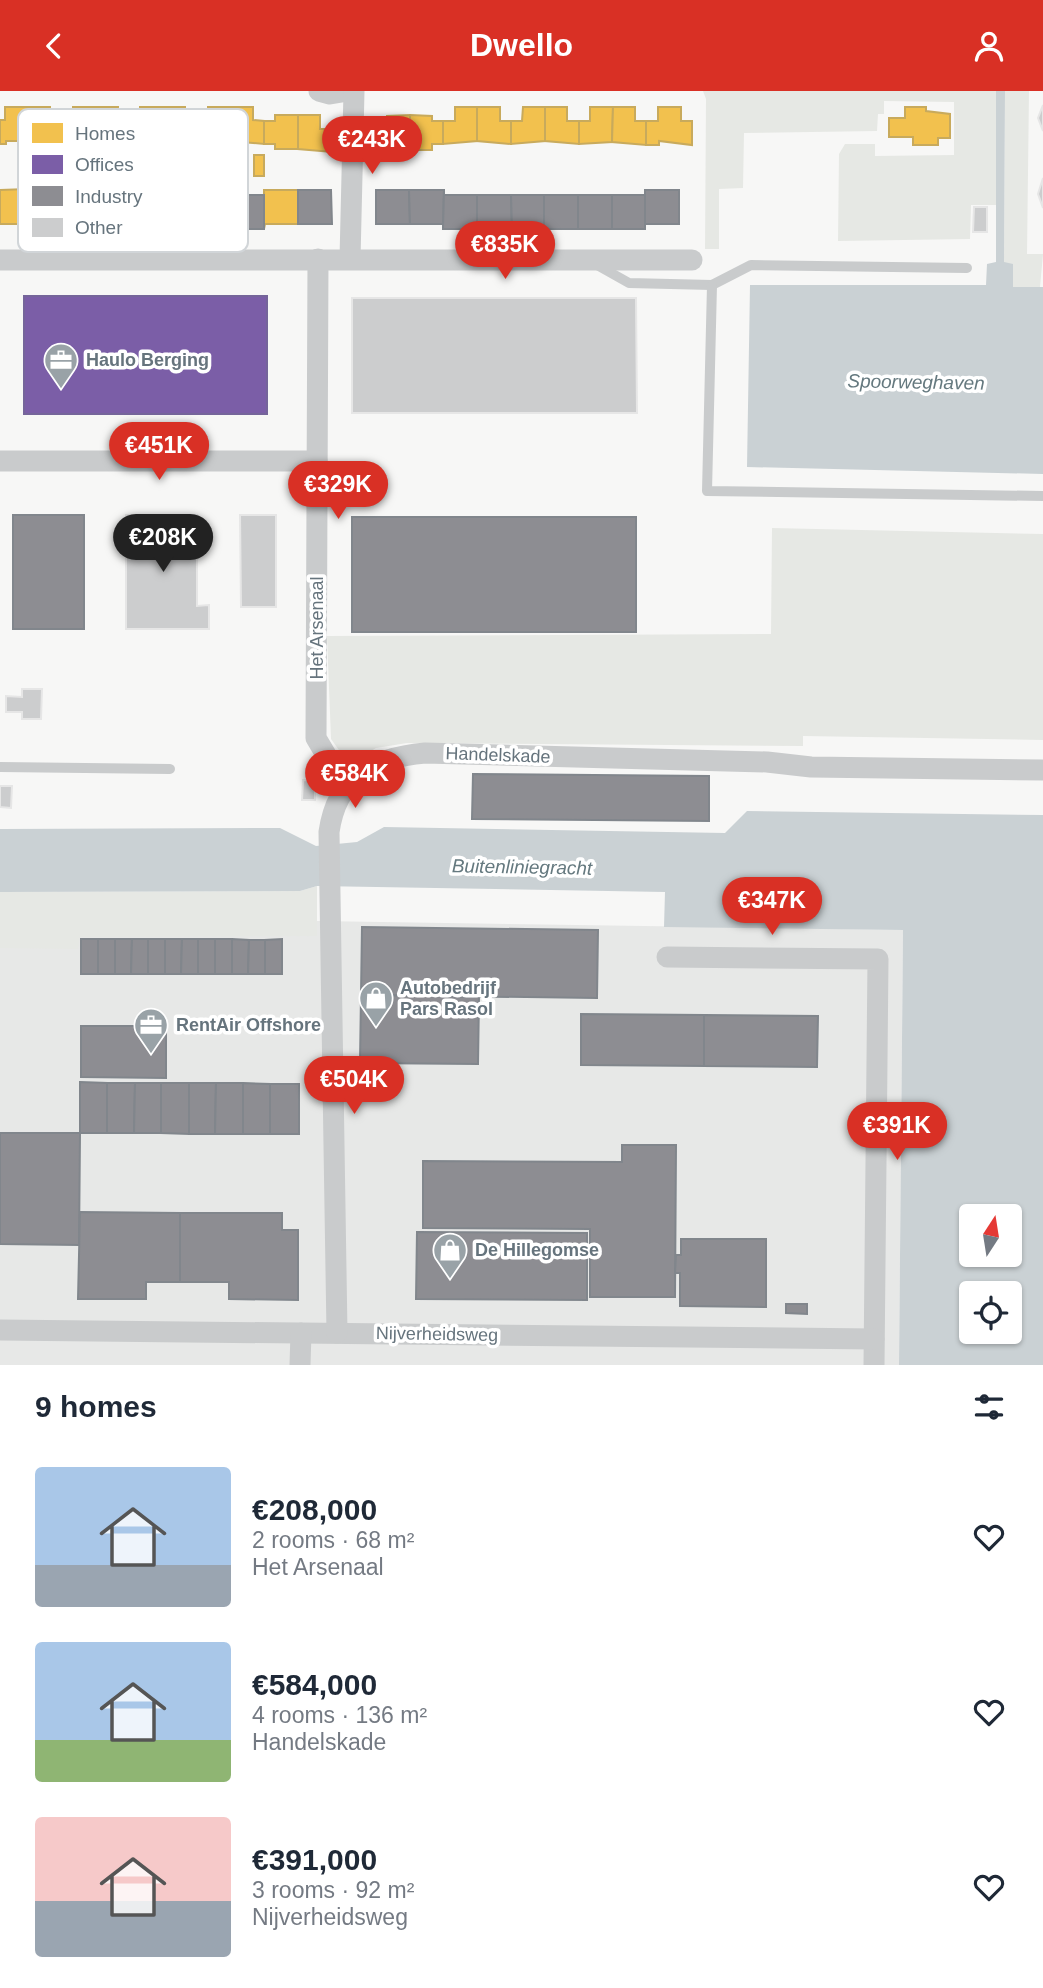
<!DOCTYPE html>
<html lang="en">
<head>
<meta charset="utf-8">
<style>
	body { margin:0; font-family:Helvetica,sans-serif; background:#f2f2f3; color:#1f2937; height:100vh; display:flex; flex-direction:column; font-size:26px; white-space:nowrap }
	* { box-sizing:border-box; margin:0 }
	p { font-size:23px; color:#747a83 }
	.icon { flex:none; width:38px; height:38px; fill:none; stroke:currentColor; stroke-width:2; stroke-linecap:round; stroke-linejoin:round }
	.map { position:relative; height:1274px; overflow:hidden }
	.side { display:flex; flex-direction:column; background:#fff; flex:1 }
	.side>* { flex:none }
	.needle { width:46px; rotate:12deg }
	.tools { position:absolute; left:959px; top:1113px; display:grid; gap:14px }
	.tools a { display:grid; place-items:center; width:63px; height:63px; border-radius:7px; background:#fff; box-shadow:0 2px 5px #0004; font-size:35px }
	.price { position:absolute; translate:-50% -60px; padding:0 16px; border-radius:24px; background:#d93025; color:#fff; font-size:23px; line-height:46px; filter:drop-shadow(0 2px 4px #0008) }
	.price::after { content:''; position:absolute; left:50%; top:42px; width:21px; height:16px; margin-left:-10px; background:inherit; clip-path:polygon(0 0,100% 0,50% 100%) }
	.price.current { background:#222; color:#fff }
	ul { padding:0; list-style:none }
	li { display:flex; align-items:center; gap:21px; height:175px; padding:0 35px }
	li span { display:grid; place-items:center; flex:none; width:196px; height:140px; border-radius:7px; color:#555 }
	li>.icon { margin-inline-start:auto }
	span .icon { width:84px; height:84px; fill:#fffc; stroke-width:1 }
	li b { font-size:30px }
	h2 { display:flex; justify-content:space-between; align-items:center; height:84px; padding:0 35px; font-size:30px }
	header { display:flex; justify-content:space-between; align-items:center; height:91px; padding:0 35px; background:#d93025; color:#fff; font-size:32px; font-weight:700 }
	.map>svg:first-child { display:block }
	.built { fill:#e7e8e7 }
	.green { fill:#e6e8e4 }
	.water { fill:#cad1d4; fill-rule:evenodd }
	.homes { fill:#f2c14e; stroke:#c8aa5c; stroke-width:2 }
	.offices { fill:#7b5ea7; stroke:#75659a; stroke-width:2 }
	.industry { fill:#8d8d92; stroke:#81868c; stroke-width:2 }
	.building { fill:#cccdce; stroke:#e6e6e6; stroke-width:2 }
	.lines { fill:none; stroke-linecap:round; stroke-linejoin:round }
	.lane { stroke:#c9cbcc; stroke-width:10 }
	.street { stroke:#c9cbcc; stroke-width:21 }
	.labels { text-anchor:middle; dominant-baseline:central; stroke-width:7; stroke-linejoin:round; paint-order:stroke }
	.poi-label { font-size:18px; font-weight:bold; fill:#66747d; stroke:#fff; text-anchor:start }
	.street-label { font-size:18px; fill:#66747d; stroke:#fff }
	.water-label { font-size:19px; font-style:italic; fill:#65797f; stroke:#fff }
	.key { fill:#fff; stroke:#d1d5d8; stroke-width:2 }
	.key-label { font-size:19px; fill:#66747d }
</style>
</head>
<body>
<header><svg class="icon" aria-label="back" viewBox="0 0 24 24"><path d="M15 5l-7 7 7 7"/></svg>Dwello<svg class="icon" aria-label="person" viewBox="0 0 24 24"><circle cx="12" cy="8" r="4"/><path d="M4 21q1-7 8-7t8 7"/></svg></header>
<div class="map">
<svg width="1043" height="1274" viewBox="0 0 1043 1274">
	<rect width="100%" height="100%" fill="#f7f7f6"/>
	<polygon class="built" points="0,825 903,839 899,1274 0,1274"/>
	<g class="green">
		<polygon points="703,0 996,0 996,114 971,114 970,148 838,150 839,63 845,53 875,53 875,65 954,64 954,11 884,10 884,23 878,23 877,40 744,42 743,97 719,98 719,158 705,158 706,8"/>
		<polygon points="1005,0 1029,0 1027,163 1043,163 1040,196 1013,196 1004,172"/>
		<polygon points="772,437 1043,443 1043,649 803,645 803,655 407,652 376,657 349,673 331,648 327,545 771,543"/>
		<polygon points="317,795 317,845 80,846 78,858 0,857 0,801 300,800"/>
	</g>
	<g class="water">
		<polygon points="996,0 1005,0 1004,171 1013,173 1013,196 1043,196 1043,383 747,376 750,194 986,194 987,173 996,171"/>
		<path d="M747,720L1043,724V1274H899L903,839L664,836L665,801L317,795L300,800L0,801V738L280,737L316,755L357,751L384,736L725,742ZM971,1125H1010V1164H971ZM971,1202H1010V1241H971Z"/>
	</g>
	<g class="homes">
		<polygon points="5,16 28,16 27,50 6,50 6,53 0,53 0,29 5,29"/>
		<polygon points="28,16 50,16 50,29 61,29 61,53 27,50"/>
		<polygon points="73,16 95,16 95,50 61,53 61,29 73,29"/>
		<polygon points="95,16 118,16 117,30 129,29 129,53 95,50"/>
		<polygon points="140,16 163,16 163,50 129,53 129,29 140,29"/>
		<polygon points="163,16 185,16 185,29 196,29 196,53 163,50"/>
		<polygon points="208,16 230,16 230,50 196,53 196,29 208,30"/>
		<polygon points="230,16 253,16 253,29 264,30 264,53 230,50"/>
		<polygon points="455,16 477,16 477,50 443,53 443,30 455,30"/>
		<polygon points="477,16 500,16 500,30 511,30 511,53 477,50"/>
		<polygon points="523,16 545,16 545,50 511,53 511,30 522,30"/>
		<polygon points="545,16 567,16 567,30 579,30 579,53 545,50"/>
		<polygon points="590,16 613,16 612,51 579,53 579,30 590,30"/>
		<polygon points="613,16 635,16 635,30 646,30 646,54 612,51"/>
		<polygon points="658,16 681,16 681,30 692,30 692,54 659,50 659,54 646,54 646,30 658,30"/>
		<polygon points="905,16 926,16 926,20 950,23 950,47 938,47 938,54 913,54 913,46 889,46 889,27 905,27"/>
		<polygon points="275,24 298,24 298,58 275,58 275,53 264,53 264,30 275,30"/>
		<polygon points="298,24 320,24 320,38 332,38 332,61 298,58"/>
		<polygon points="410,24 410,59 376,61 376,38 387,38 387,25"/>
		<polygon points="410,24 432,25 432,30 443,30 443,53 432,53 432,59 410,59"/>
		<rect x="254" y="64" width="10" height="21"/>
		<polygon points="27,98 27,138 27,133 0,133 0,99"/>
		<polygon points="264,99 298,99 298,133 265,133 264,138"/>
	</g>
	<rect class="offices" x="24" y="205" width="243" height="118"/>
	<g class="industry">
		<polygon points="298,99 331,99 332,133 298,133"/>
		<polygon points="376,99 409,99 410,133 376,133"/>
		<polygon points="409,99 444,99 443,138 443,133 410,133"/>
		<polygon points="444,99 444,104 477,104 477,138 443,138"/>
		<rect x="645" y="99" width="34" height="34"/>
		<rect x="230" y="104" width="34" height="34"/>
		<polygon points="477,104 511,104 512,138 477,138"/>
		<polygon points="511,104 544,104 544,138 512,138"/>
		<rect x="544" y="104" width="34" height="34"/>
		<rect x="578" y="104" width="34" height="34"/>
		<rect x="612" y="104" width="33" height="34"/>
		<rect x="13" y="424" width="71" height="114"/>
		<rect x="352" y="426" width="284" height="115"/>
		<polygon points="473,683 709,685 709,730 472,728"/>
		<polygon points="362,836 598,839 597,907 361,904"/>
		<rect x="81" y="848" width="17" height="35"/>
		<rect x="98" y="848" width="17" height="35"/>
		<polygon points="115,848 132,848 131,883 115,883"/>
		<polygon points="132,848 148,848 148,883 131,883"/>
		<rect x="148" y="848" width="17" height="35"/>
		<polygon points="165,848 182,848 181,883 165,883"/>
		<polygon points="182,848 198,848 198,883 181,883"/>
		<rect x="198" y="848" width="17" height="35"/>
		<rect x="215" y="848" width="17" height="35"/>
		<polygon points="232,848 249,849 248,883 232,883"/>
		<polygon points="282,848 282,883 265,883 265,849"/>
		<polygon points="249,849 265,849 265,883 248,883"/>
		<polygon points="361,904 479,906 478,973 360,972"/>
		<polygon points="581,923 704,924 704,975 581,974"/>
		<polygon points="704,924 818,925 817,976 704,975"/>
		<polygon points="81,935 166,935 166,987 81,986"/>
		<polygon points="80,991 107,992 107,1042 80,1042"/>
		<polygon points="107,992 135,992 134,1042 107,1042"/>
		<polygon points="135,992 161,992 161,1042 134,1042"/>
		<polygon points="161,992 189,992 189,1043 161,1042"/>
		<polygon points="189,992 216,992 215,1043 189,1043"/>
		<polygon points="216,992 243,992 243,1043 215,1043"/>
		<polygon points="243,992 270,993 270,1043 243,1043"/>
		<rect x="270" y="993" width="29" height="50"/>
		<polygon points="0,1042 80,1042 79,1154 0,1153"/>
		<polygon points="622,1054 676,1054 675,1206 590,1206 590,1138 423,1137 423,1070 622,1071"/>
		<polygon points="80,1121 180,1122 180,1191 146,1191 146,1208 78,1208"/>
		<polygon points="180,1122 282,1122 282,1139 298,1139 298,1209 229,1208 229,1191 180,1191"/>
		<polygon points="417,1141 587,1142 587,1209 416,1208"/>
		<polygon points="681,1148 766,1148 766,1216 680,1215 680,1182 675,1182 676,1164 681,1164"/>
		<polygon points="786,1213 807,1213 807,1223 786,1222"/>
	</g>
	<g class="building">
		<polygon points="1043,14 1043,40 1038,27"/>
		<polygon points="1043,87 1043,117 1038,103"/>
		<polygon points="974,116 987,116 987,141 973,141"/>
		<polygon points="352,207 636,207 637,322 352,322"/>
		<polygon points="126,424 197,424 197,515 209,514 209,538 126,538"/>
		<polygon points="240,424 276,424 276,516 241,516"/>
		<polygon points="22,598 42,598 41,628 22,628 22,621 6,621 6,605 22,606"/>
		<polygon points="303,689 315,690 315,709 302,709"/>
		<polygon points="0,695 12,695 11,717 0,716"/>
	</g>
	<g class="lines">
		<g class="lane">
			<polyline points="597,174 629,192 712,194 751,174 967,177"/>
			<polyline points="712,194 707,400 1043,405"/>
			<polyline points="0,676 170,678"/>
		</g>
		<g class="street">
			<polyline points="319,0 330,3 348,0"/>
			<polyline points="318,168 316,647 345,696"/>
			<polyline points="350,168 354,0"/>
			<polyline points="0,169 692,169"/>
			<polyline points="0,370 317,370"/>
			<polyline points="667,866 878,868 874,1274"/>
			<polyline points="0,1239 874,1248"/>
			<path d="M337,1242L329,741C337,685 373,667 425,662L767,671L811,676L1043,679"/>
			<polyline points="300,1274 301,1242"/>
		</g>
	</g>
	<defs>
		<g id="office-pin" transform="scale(1.75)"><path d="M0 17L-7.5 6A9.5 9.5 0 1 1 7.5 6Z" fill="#99a2a7" stroke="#fff"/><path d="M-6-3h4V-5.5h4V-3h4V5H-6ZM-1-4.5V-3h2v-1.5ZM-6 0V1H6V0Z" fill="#fff"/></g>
		<g id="shop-pin" transform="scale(1.75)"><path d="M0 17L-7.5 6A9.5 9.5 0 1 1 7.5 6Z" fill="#99a2a7" stroke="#fff"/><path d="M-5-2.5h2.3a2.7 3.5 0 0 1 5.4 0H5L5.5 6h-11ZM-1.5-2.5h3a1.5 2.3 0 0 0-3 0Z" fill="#fff"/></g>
	</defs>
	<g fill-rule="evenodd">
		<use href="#office-pin" x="61" y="269"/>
		<use href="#shop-pin" x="376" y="907"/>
		<use href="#office-pin" x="151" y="934"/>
		<use href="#shop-pin" x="450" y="1159"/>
	</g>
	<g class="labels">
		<g class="poi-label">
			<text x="86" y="269">Haulo Berging</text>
			<text x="400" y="897">Autobedrijf<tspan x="400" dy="21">Pars Rasol</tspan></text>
			<text x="176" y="934">RentAir Offshore</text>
			<text x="475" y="1159">De Hillegomse</text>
		</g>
		<g class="street-label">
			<text transform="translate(317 537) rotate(-90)">Het Arsenaal</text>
			<text transform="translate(498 664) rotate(2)">Handelskade</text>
			<text transform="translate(437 1243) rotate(1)">Nijverheidsweg</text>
		</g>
		<g class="water-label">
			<text transform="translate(916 291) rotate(1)">Spoorweghaven</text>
			<text transform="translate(522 776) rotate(1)">Buitenliniegracht</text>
		</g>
	</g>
	<rect x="18" y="18" width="230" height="143" rx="10" class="key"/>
	<rect x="32" y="32" width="31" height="20" fill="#f2c14e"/>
	<rect x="32" y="64" width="31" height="19" fill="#7b5ea7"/>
	<rect x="32" y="95" width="31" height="20" fill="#8d8d92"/>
	<rect x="32" y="127" width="31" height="19" fill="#cccdce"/>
	<g class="key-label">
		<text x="75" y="49">Homes</text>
		<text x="75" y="80">Offices</text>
		<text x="75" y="112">Industry</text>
		<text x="75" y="143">Other</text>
	</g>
</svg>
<div class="tools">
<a><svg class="needle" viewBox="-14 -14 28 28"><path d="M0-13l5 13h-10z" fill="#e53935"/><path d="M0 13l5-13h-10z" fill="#747a83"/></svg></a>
<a><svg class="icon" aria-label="locate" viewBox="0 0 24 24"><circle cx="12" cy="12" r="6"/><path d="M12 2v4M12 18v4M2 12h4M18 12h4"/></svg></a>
</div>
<b class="price" style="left:372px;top:85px">€243K</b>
<b class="price" style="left:505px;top:190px">€835K</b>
<b class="price" style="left:159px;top:391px">€451K</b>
<b class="price" style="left:338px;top:430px">€329K</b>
<b class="price current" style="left:163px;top:483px">€208K</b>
<b class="price" style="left:355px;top:719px">€584K</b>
<b class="price" style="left:772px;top:846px">€347K</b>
<b class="price" style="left:354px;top:1025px">€504K</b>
<b class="price" style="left:897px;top:1071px">€391K</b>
</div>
<section class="side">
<h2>9 homes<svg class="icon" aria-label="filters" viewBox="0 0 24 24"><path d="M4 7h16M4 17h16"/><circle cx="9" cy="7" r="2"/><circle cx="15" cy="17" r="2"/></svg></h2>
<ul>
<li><span style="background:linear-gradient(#a9c7e8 70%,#9aa5b1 0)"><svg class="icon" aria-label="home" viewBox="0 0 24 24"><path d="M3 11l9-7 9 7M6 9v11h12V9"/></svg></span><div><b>€208,000</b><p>2 rooms · 68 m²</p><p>Het Arsenaal</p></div><svg class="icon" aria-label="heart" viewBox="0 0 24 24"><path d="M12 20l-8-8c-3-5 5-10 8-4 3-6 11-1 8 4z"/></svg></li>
<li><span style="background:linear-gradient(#a9c7e8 70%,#8fb573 0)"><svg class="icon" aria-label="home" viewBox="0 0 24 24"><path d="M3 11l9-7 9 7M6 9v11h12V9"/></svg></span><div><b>€584,000</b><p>4 rooms · 136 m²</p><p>Handelskade</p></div><svg class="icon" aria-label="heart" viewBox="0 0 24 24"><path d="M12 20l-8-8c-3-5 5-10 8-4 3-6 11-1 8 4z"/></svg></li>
<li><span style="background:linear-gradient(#f6c9c9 60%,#9aa5b1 0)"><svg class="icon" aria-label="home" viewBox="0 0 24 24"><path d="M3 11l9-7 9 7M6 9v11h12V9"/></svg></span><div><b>€391,000</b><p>3 rooms · 92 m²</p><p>Nijverheidsweg</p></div><svg class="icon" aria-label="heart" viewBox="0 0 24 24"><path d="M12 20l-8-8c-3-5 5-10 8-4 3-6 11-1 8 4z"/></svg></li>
</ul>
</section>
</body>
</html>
